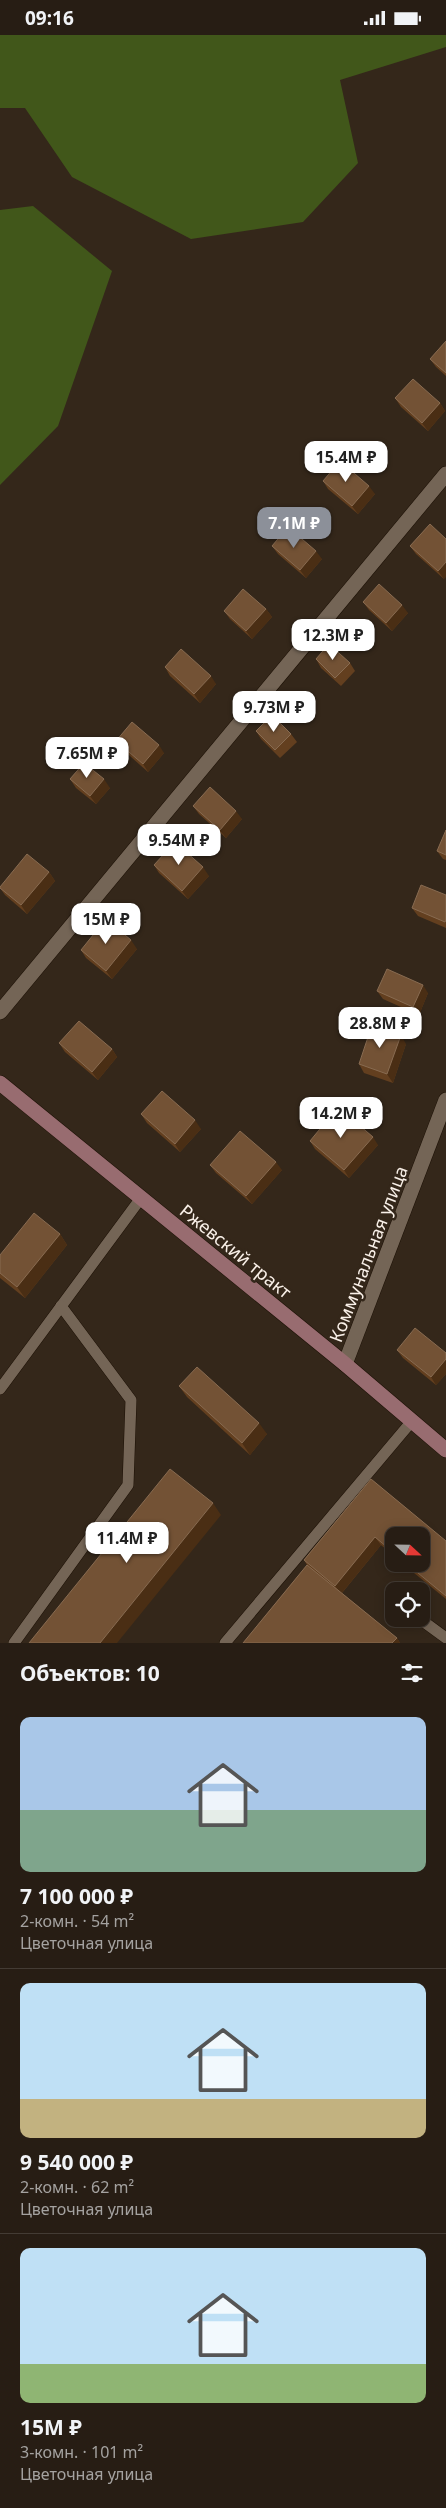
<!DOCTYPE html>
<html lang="ru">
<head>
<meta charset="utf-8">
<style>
	body { margin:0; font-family:"Noto Sans",sans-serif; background:#332a22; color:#f1f3f6; height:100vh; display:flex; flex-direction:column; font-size:19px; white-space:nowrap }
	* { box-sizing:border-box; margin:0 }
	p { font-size:16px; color:#a4a2a0 }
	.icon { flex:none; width:28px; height:28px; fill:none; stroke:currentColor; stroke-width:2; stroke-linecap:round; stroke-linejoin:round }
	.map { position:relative; height:1608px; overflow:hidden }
	.drawer { display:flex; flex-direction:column; background:#271d14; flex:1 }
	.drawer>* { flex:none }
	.needle { width:32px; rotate:112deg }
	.buttons { position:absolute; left:385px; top:1492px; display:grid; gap:10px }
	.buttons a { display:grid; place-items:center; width:45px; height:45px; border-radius:10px; background:#271d14; box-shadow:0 2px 12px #0003,0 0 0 1px #433b34; font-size:25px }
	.price { position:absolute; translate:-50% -42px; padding:0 11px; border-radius:10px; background:#fff; color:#222; font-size:16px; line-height:32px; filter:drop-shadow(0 1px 2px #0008) }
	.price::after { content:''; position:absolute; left:50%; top:30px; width:15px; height:11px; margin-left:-8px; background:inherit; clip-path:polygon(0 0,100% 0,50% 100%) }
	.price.current { background:#8c9099; color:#fff }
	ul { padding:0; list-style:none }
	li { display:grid; align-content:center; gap:10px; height:265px; padding:0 20px }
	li+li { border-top:1px solid #433b34 }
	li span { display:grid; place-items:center; height:155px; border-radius:10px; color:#555 }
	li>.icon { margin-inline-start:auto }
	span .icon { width:90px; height:90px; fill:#fffc; stroke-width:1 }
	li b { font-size:21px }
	h2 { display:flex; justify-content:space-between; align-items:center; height:60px; padding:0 20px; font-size:21px }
	.status { display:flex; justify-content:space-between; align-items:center; height:35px; padding:0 25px; background:#271d14; direction:ltr }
	.status svg { height:14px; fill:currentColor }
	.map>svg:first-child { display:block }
	.forest { fill:#41571a }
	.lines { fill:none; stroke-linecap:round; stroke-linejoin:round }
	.lane-casing { stroke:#1b0f04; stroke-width:12 }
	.street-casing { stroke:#1b0f04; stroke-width:16 }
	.secondary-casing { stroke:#1b0f04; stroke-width:16 }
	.lane { stroke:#746556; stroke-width:11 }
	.street { stroke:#746556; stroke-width:15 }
	.secondary { stroke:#986c70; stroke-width:15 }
	.wall { fill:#633f1f }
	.shaded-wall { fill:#4a2e14 }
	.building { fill:#735235; stroke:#886b51 }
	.labels { text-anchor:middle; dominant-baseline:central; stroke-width:5; stroke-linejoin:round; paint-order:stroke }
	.street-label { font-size:18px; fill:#f9f0e8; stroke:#34271a }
</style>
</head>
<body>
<div class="status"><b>09:16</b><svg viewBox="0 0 49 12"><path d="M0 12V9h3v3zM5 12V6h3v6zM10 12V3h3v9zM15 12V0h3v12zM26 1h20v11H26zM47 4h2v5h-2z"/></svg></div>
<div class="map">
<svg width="446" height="1608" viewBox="0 0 446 1608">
	<rect width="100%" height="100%" fill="#34271a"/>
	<g class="forest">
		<polygon points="0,0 446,0 446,12 340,45 358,128 303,187 191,204 72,142 25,73 0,73"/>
		<polygon points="33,171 112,236 58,391 0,450 0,175"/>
	</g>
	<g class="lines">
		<g class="lane-casing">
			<g id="lane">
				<polyline points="0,1354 141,1163"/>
				<polyline points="420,1584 446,1603"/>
				<polyline points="14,1608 128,1450 131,1365 61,1271"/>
				<polyline points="225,1608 412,1386"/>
			</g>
		</g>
		<g class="street-casing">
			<g id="street">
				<polyline points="0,977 446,439"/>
				<polyline points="345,1329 446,1065"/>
			</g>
		</g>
		<g class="secondary-casing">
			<polyline id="secondary" points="0,1048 345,1329 446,1415"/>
		</g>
		<use href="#lane" class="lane"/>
		<use href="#street" class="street"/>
		<use href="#secondary" class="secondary"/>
	</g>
	<g class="wall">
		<polygon points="446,306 446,341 436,332 430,324"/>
		<polygon points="395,363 440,368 445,376 428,396 401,372"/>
		<polygon points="323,446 375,459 358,479 328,454"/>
		<polygon points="430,489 444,544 416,519 410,511"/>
		<polygon points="272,511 322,524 306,543 278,519"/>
		<polygon points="363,567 408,578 392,596 369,575"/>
		<polygon points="266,574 272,582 252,604 230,584 224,576"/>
		<polygon points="316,624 350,628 355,636 341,651 321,633"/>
		<polygon points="165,632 216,649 200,668 170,641"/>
		<polygon points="256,696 291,699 297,707 280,723 261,704"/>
		<polygon points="116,706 164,718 148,737 122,714"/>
		<polygon points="70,744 110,753 96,769 76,753"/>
		<polygon points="193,771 242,784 226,803 199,779"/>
		<polygon points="446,795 446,825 443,824 437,816"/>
		<polygon points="154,830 209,841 188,864 159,838"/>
		<polygon points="49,837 55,846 27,879 5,860 0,853"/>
		<polygon points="446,860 446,893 418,881 412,873"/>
		<polygon points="137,914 112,944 86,923 81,915"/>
		<polygon points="377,956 428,958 419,980 383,964"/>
		<polygon points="59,1008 112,1014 117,1022 98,1045 65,1017"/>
		<polygon points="406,1009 393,1048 364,1038 359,1029"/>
		<polygon points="141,1079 201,1094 180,1117 147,1088"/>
		<polygon points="310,1106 378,1110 349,1143 315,1114"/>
		<polygon points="210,1130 282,1135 252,1169 216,1138"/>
		<polygon points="60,1199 67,1210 25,1263 0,1243 0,1220"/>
		<polygon points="397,1315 446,1318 446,1339 436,1350 403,1323"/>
		<polygon points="179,1351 267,1399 250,1420 187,1362"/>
		<polygon points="371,1444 446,1506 446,1564 403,1529 421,1529 394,1501 394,1521 381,1510 342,1558 397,1603 400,1608 243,1608 307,1530 304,1525"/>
	</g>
	<g class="shaded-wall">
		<polygon points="440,368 445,376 428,396 422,388"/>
		<polygon points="369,451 375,459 358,479 352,471"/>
		<polygon points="316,516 322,524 306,543 300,535"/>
		<polygon points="446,527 446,542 444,544 438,536"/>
		<polygon points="402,570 408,578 392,596 386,588"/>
		<polygon points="266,574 272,582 252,604 246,596"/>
		<polygon points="211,641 216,649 200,668 194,659"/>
		<polygon points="159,710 164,718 148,737 143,729"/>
		<polygon points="104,744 110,753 96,769 90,761"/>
		<polygon points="236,776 242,784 226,803 220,795"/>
		<polygon points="203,832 209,841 188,864 182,856"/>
		<polygon points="49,837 55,846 27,879 21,870"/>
		<polygon points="131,905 137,914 112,944 106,936"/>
		<polygon points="423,950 428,958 419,980 413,972"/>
		<polygon points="401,1000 406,1009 393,1048 387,1039"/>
		<polygon points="112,1014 117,1022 98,1045 92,1037"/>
		<polygon points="195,1085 201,1094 180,1117 175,1109"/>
		<polygon points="373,1102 378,1110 349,1143 344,1135"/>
		<polygon points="276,1127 282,1135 252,1169 246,1161"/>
		<polygon points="60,1199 67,1210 25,1263 17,1252"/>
		<polygon points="446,1324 446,1339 436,1350 431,1342"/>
		<polygon points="259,1388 267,1399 250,1420 242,1408"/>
		<polygon points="213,1468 221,1480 117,1608 100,1608"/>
		<polygon points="375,1502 381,1510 341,1559 335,1551"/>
		<polygon points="397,1603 400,1608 392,1608"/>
	</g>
	<g class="building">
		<polygon points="446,306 446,338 430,324"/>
		<polygon points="413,344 440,368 422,388 395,363"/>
		<polygon points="340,426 369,451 352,471 323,446"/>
		<polygon points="430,489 446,504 446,527 438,536 410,511"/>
		<polygon points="288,492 316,516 300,535 272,511"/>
		<polygon points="379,549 402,570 386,588 363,567"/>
		<polygon points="243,554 266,574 246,596 224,576"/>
		<polygon points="329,609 350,628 335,643 316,624"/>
		<polygon points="181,614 211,641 194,659 165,632"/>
		<polygon points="272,680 291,699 275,715 256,696"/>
		<polygon points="132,687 159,710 143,729 116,706"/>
		<polygon points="84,728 104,744 90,761 70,744"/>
		<polygon points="210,752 236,776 220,795 193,771"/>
		<polygon points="446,795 446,820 437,816"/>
		<polygon points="175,807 203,832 182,856 154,830"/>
		<polygon points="27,819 49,837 21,870 0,853 0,852"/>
		<polygon points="421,850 446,860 446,885 445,887 412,873"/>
		<polygon points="106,884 131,905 106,936 81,915"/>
		<polygon points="387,934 423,950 413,972 377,956"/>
		<polygon points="79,986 112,1014 92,1037 59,1008"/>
		<polygon points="372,990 401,1000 387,1039 359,1029"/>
		<polygon points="162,1056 195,1085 175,1109 141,1079"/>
		<polygon points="338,1072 373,1102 344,1135 310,1106"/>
		<polygon points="240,1096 276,1127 246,1161 210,1130"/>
		<polygon points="34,1178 60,1199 17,1252 0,1238 0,1220"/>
		<polygon points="415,1293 446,1318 446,1324 431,1342 397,1315"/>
		<polygon points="197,1332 259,1388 242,1408 179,1351"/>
		<polygon points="170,1434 213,1468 100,1608 29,1608"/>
		<polygon points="371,1444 446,1506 446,1561 407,1529 421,1529 421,1501 394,1501 394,1518 375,1502 335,1551 304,1525"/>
		<polygon points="307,1530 397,1603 392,1608 243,1608"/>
	</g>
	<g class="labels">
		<g class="street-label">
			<text transform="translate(236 1216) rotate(39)">Ржевский тракт</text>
			<text transform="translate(368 1219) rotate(-69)">Коммунальная улица</text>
		</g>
	</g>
</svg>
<div class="buttons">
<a><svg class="needle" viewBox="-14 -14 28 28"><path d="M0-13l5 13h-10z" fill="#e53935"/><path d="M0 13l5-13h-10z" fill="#a4a2a0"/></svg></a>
<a><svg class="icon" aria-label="locate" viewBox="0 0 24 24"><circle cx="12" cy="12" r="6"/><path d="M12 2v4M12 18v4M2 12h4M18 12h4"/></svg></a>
</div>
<b class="price" style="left:346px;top:448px">15.4M ₽</b>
<b class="price current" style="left:294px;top:514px">7.1M ₽</b>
<b class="price" style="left:333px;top:626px">12.3M ₽</b>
<b class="price" style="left:274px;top:698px">9.73M ₽</b>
<b class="price" style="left:87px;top:744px">7.65M ₽</b>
<b class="price" style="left:179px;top:831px">9.54M ₽</b>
<b class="price" style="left:106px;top:910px">15M ₽</b>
<b class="price" style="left:380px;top:1014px">28.8M ₽</b>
<b class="price" style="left:341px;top:1104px">14.2M ₽</b>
<b class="price" style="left:127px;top:1529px">11.4M ₽</b>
</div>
<section class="drawer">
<h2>Объектов: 10<svg class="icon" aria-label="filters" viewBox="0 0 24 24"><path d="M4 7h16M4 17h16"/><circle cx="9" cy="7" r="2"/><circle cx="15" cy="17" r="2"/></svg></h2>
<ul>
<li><span style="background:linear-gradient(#a9c7e8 60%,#7fa58c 0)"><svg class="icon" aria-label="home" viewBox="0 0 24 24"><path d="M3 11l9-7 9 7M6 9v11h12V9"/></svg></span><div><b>7 100 000 ₽</b><p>2-комн. · 54 m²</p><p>Цветочная улица</p></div></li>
<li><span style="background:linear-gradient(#bfe0f5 75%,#c2b280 0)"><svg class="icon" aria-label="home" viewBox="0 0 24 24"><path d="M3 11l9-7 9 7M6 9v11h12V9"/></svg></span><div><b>9 540 000 ₽</b><p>2-комн. · 62 m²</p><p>Цветочная улица</p></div></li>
<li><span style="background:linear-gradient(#bfe0f5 75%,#8fb573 0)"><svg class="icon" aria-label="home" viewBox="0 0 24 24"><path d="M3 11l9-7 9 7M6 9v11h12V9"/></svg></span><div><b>15M ₽</b><p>3-комн. · 101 m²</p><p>Цветочная улица</p></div></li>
</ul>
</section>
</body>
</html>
